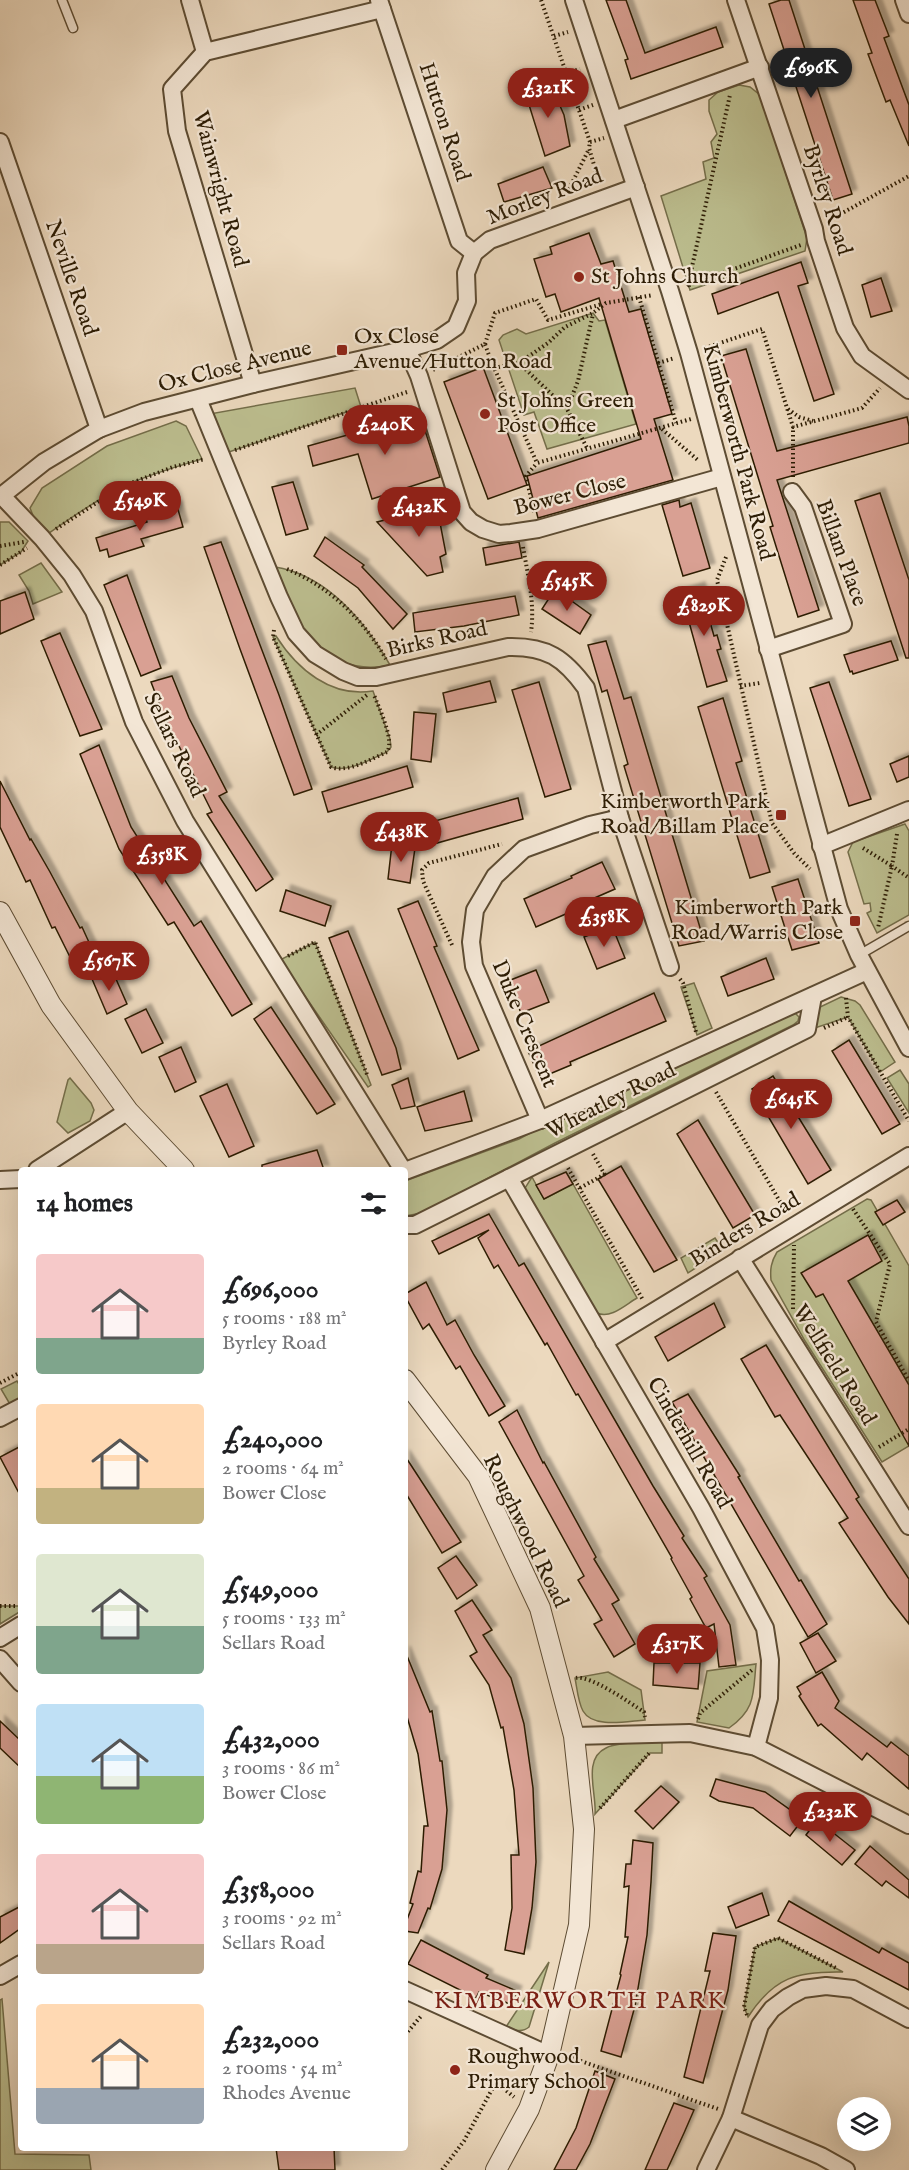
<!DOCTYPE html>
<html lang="en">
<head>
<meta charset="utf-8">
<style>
	body { margin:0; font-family:"IM FELL English",serif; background:#f6f6f6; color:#202124; height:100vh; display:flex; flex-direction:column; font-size:22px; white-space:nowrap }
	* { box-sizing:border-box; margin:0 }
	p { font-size:20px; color:#757577 }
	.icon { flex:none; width:33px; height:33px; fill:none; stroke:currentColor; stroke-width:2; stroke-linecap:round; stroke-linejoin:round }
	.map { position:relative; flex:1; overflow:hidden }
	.panel { position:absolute; left:18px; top:1167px; width:390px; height:984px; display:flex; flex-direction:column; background:#fff; border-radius:6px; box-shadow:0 6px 24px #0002 }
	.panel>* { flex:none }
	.buttons { position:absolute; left:837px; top:2097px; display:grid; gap:12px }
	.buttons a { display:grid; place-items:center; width:54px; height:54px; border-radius:50%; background:#fff; box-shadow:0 6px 24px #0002; font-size:30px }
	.price { position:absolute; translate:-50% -51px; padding:0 14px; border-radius:21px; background:#8f2418; color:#fff; font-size:20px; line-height:39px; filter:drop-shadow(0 2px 3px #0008) }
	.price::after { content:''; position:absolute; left:50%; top:36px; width:18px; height:14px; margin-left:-9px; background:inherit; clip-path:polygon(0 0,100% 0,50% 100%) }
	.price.current { background:#222; color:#fff }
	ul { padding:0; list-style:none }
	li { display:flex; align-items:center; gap:18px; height:150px; padding:0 18px }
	li span { display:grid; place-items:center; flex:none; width:168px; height:120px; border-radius:6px; color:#555 }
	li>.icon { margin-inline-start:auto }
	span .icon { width:72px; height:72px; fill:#fffc; stroke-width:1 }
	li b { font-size:26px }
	h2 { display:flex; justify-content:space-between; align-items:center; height:72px; padding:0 18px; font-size:26px }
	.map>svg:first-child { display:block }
	.green { fill:#bcbe8f; stroke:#746e4a; stroke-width:1.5 }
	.building { fill:#d9a093; stroke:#2d1d05; stroke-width:1.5; filter:url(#shadow) }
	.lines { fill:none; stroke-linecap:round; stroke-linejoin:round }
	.service-casing { stroke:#5d4c33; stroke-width:11 }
	.minor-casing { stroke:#5d4c33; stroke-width:20 }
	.tertiary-casing { stroke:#5d4c33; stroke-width:22 }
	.path { stroke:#2d1d05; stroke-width:4; stroke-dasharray:1.5 3; stroke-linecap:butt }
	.service { stroke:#f3e6d5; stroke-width:8 }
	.minor { stroke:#f3e6d5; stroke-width:16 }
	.tertiary { stroke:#f3e6d5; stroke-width:20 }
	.poi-dot { fill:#8f2418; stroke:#f3e6d5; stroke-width:2 }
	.labels { text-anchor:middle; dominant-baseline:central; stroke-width:4.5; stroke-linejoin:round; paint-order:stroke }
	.street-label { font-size:22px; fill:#2d1d05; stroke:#f3e6d5 }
	.poi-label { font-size:22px; fill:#2d1d05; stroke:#f3e6d5; text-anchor:start }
	.neighbourhood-label { font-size:24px; letter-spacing:1.5px; fill:#7a1f14; stroke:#f3e6d5 }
</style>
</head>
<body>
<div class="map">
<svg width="909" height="2170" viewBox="0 0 909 2170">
	<defs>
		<filter id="shadow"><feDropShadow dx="5" dy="-5" stdDeviation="1.5" flood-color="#0004"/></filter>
	</defs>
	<rect width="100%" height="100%" fill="#ecd9be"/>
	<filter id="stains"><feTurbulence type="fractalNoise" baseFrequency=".00333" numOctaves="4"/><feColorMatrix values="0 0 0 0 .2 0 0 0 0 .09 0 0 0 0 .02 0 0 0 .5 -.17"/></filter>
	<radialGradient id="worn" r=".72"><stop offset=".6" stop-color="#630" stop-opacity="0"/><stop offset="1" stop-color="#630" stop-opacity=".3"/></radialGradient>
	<g class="green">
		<polygon points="739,85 750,87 760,95 807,238 805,251 690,290 661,196 706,179 703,162 714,158 711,142 717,134 709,111 709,100 718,92"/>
		<polygon points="593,313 599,321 605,320 636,424 547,449 534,412 524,415 499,340 503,335 517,329 526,334"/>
		<polygon points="355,388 361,407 220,455 204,415"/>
		<path d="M176,421L186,426L202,459C175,467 147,475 122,487C94,501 68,520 42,538L30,508L42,488L107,446Z"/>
		<polygon points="0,522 9,522 28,541 21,552 0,565"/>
		<polygon points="41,563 62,592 33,604 29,591 19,575"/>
		<path d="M275,567C327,575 365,622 390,665C355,673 325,659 303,631C294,619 282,583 275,567Z"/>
		<path d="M276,636C297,669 331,698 373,691L390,739L391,747L387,752C371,759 348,773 331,767L273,637Z"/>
		<polygon points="905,824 909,831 909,915 877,933 867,913 871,911 870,903 864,904 848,852 853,842"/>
		<polygon points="315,942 371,1085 368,1087 280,960"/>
		<polygon points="694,983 712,1028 697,1035 681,987"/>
		<polygon points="841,997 855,1001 860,1005 895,1062 880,1072 848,1017 815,1028 818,1008"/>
		<polygon points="795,1013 799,1017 798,1021 793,1025 555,1143 422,1213 405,1216 405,1181 519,1139 547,1124"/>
		<polygon points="900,1070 909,1084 909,1113 887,1078"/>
		<polygon points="70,1078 91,1103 94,1110 90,1121 68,1133 57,1122 68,1080"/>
		<path d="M532,1177L544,1199L573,1184L637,1298C625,1305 611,1319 597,1313L527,1195L525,1188Z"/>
		<path d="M867,1199L871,1200L909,1266V1446L882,1462L805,1341L771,1280C770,1269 771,1262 777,1252Z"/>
		<polygon points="715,1238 723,1250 688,1273 681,1258"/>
		<polygon points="17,1381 21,1388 21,1401 11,1406 1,1389"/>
		<polygon points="0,1606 21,1606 21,1611 0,1624"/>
		<path d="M756,1664C753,1694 756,1709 729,1728L697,1722L707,1671Z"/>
		<path d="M608,1672L641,1690L645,1720C628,1721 593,1729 583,1711C578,1702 577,1688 575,1678Z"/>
		<path d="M634,1742H662V1753H650L595,1814C597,1794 582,1759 606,1748C613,1744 625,1744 634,1742Z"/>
		<path d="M778,1938L843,1972C797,1971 774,1977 748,2017L744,2007L755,1947Z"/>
		<path d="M549,1962L529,2027C522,2033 514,2030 506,2027Z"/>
		<polygon points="2,1999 15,2154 89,2155 91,2170 0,2170 0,2000"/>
	</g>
	<g class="building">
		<polygon points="606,0 626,0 645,53 716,27 723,47 631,79 625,60 628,59"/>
		<polygon points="781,0 789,0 852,194 833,200 769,4"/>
		<polygon points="853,0 875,0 889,36 884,38 909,105 909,146 890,100 886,102 868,54 872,53"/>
		<polygon points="550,83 564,115 570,146 545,156 525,92"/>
		<polygon points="543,167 552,188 504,202 498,184"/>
		<polygon points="589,233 601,264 613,261 629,312 641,309 672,414 654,419 673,480 538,518 527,476 641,439 599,298 561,312 555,294 546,297 534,259 552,254 550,247"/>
		<polygon points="801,262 808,283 798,286 834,394 814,401 778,292 718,314 712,294"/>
		<polygon points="881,278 892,311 871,317 862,285"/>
		<polygon points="746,349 777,451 907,417 909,426 909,443 777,480 819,610 798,617 770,527 773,526 721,356"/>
		<polygon points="483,367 527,485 488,499 444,382"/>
		<polygon points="421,418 440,477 372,499 358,454 313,466 308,446 351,434 377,424 380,431"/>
		<polygon points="293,482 308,529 286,535 272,487"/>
		<polygon points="880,493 909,580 909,658 906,658 855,501"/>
		<polygon points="679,500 680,507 691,503 710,568 683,576 662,505"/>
		<polygon points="177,506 183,527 141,539 144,546 109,557 107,549 100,551 96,538 147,522 145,516"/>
		<polygon points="437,507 446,554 440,557 443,572 427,576 377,522"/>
		<polygon points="325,537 364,565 362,567 407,614 393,629 358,588 314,556"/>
		<polygon points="221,542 279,695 312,789 294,795 240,649 204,547"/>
		<polygon points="519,542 522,558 486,565 483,548"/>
		<polygon points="127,575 161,668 141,676 104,585"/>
		<polygon points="700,587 714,636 717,635 721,649 717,650 727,681 707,687 681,593"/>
		<polygon points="555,589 591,615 580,634 542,609"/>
		<polygon points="25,592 34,619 0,634 0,601"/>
		<polygon points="515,596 519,615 464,626 415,632 413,613"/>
		<polygon points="60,633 102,729 80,736 41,641"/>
		<polygon points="606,641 624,699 631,697 704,941 679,946 624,766 628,764 607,690 602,692 588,645"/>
		<polygon points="891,641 898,660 853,674 852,671 850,672 844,655"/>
		<polygon points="172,676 189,718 227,792 219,796 273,879 256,891 207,814 212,812 164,716 151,682"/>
		<polygon points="490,681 496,702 447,712 443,693"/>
		<polygon points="539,682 571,789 545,797 512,690"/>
		<polygon points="829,682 871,799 849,806 810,688"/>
		<polygon points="723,698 742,761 736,763 770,872 750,878 698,707"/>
		<polygon points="414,712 436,714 431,762 411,759"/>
		<polygon points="99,745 131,827 194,926 201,921 252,1004 232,1016 174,922 168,925 119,849 80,754"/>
		<polygon points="909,756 909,777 897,782 890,764"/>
		<polygon points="407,766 413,787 328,812 322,792"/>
		<polygon points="0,781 30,840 31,839 50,872 80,928 82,927 98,962 77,971 55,927 52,928 30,880 26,882 0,827"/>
		<polygon points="518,798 523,819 430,845 424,824"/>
		<polygon points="392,844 415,848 410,883 388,879"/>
		<polygon points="602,862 615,889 567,910 568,913 536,927 524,899 572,878 571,876"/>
		<polygon points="798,879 819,943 792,950 772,887"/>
		<polygon points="286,890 331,906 325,926 280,911"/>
		<polygon points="418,901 437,946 434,947 479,1050 458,1059 398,909"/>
		<polygon points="612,926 625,958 597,969 584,937"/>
		<polygon points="348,931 396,1048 401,1069 382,1075 329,938"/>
		<polygon points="766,958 774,979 728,996 721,977"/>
		<polygon points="112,970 127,1004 107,1014 92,979"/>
		<polygon points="536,970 549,1002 521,1013 508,981"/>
		<polygon points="654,993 666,1021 570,1062 571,1065 540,1078 528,1051"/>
		<polygon points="271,1007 308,1063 335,1104 317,1114 290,1073 254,1019"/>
		<polygon points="146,1009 163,1043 142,1053 125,1019"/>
		<polygon points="849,1040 900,1124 882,1134 832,1051"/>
		<polygon points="181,1047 196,1082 175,1092 159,1057"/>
		<polygon points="773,1076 831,1170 808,1184 752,1089"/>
		<polygon points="408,1078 415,1106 401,1109 392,1085"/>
		<polygon points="227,1084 254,1146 229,1157 200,1096"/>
		<polygon points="464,1091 472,1121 425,1131 417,1107"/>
		<polygon points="698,1120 755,1215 733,1228 677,1134"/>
		<polygon points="317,1150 324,1170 262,1170 262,1165"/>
		<polygon points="621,1166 677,1260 654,1272 598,1179"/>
		<polygon points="566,1172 573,1184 544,1199 536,1185"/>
		<polygon points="897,1200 905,1212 883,1225 875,1212"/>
		<polygon points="489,1214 519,1266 524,1263 653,1486 684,1536 682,1538 707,1576 704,1578 730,1625 736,1665 719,1667 714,1624 706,1628 690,1599 692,1597 671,1559 672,1558 578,1394 576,1395 547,1343 545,1345 498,1265 494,1268 478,1238 489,1230 439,1254 432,1241"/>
		<polygon points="868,1235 882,1261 848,1281 909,1385 909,1446 823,1294 816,1297 801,1273"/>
		<polygon points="426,1282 447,1325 455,1320 474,1355 505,1406 489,1416 460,1366 456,1369 429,1324 423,1329 405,1296 405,1294"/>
		<polygon points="714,1303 725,1327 668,1361 655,1337"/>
		<polygon points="766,1345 859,1497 856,1499 909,1579 909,1624 888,1597 839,1523 848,1518 780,1415 775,1417 741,1359"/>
		<polygon points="688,1394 740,1476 738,1477 799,1581 801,1580 827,1624 808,1637 672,1402"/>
		<polygon points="517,1410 543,1463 544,1462 596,1557 594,1559 619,1600 612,1604 635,1644 614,1657 594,1624 602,1620 578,1580 584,1576 499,1422"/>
		<polygon points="21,1446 21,1497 0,1457"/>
		<polygon points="405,1456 461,1542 442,1553 405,1492"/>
		<polygon points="456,1556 477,1585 457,1599 438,1568"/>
		<polygon points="472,1600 492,1630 483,1635 511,1678 524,1724 533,1788 536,1862 532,1908 524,1954 505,1950 512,1908 511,1855 519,1855 514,1790 503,1727 501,1728 489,1685 470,1656 477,1652 455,1611"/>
		<polygon points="818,1633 836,1661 816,1673 800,1643"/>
		<polygon points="405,1651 430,1712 432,1711 440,1761 442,1761 447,1810 442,1869 430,1909 428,1908 418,1933 405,1931 405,1925 413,1904 410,1903 418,1871 421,1872 424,1826 428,1826 418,1754 405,1710"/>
		<polygon points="654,1663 700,1663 698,1689 653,1685"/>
		<polygon points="822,1672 839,1701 835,1708 887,1747 891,1742 909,1756 909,1789 867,1753 862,1760 821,1724 818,1726 799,1696 801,1694 797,1687"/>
		<polygon points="0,1721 21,1741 21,1768 0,1748"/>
		<polygon points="716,1779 765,1792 803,1819 790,1836 753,1808 719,1801 710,1796"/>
		<polygon points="661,1786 679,1802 653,1829 635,1811"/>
		<polygon points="817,1820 855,1850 842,1865 806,1835"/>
		<polygon points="633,1840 653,1843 651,1882 647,1935 635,2006 621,2057 601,2051 621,1975 620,1974 628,1937 625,1937 629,1886 624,1887 626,1864 631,1864"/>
		<polygon points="870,1846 909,1880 909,1898 886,1881 882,1886 855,1864"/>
		<polygon points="762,1893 769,1915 736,1928 728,1907"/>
		<polygon points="789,1901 879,1953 882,1948 909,1963 909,1990 778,1921"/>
		<polygon points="21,1906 21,1928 0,1943 0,1917"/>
		<polygon points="713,1933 736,1936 728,1990 703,2083 684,2077 710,1971 705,1971"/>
		<polygon points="421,1940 488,1975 486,1978 517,1991 510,2004 479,1992 476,1998 408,1964"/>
		<polygon points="595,2071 615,2079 590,2144 576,2170 554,2170 576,2128"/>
		<polygon points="674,2103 694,2110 684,2133 667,2170 645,2170"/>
		<polygon points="276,2148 334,2148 335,2170 279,2170"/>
	</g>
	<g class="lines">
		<g class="service-casing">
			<g id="service">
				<polyline points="62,0 73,28"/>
				<polyline points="859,955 909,926"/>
			</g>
		</g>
		<g class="minor-casing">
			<g id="minor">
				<polyline points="190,0 205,52"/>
				<polyline points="379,0 459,241 474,253"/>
				<polyline points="574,0 670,291 689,353 839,909 859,955 909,1048"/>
				<polyline points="736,0 814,229 816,241 845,328 862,356 909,390"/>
				<polyline points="904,0 909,14"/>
				<polyline points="614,120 760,67"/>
				<polyline points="0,142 99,429"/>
				<polyline points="474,253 490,240 636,187"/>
				<polyline points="407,349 419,376 462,512 471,522 483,529 499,534 511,533 538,529 722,477"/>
				<polyline points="253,384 177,131 172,89 205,52 382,9"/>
				<path d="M198,399L279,597L296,633L315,654L343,671L358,677H376L508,647C547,646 564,658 586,688L620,818L670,967"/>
				<polyline points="2,496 42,538 72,575 94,611 134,722 185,821 403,1170"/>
				<polyline points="0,497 44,462 99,429 144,412 253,384 407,349 437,340 456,327 467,301 466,273 474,253"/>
				<polyline points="768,649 843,624 803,507 792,492"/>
				<polyline points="821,846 909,810"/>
				<polyline points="540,1120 474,966 471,942 475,910 495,876 524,849 590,825 620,818"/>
				<polyline points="37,1170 128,1111"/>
				<polyline points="405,1171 540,1120 867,971"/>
				<polyline points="509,1178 701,1508 765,1628 770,1660 769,1698 756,1747"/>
				<polyline points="0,1180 21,1179"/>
				<polyline points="405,1225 415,1225 807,1029 813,996"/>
				<polyline points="740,1258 909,1526"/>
				<polyline points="604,1342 909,1156"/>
				<polyline points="0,1418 21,1407"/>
				<polyline points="0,1638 21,1625"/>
				<polyline points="0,1659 21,1683"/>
				<polyline points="574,1736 690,1733 756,1747 909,1825"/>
				<polyline points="0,1976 21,1964"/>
				<polyline points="405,1990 549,2055"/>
				<polyline points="731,2118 821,2156 846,2170"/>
				<polyline points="706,2170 731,2118 760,2025 772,2009 788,1997 803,1989 826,1986 853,1989 909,2019"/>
			</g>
		</g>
		<g class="tertiary-casing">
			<g id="tertiary">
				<polyline points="0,912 51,1005 128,1111 184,1170"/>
				<polyline points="405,1380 478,1476 540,1608 574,1736 584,1829 579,1925 549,2055 529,2109 496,2170"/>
			</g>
		</g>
		<g class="path">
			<polyline points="541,0 590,142 589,148 599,182"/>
			<polyline points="554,36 568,32"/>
			<polyline points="567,73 580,69"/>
			<polyline points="579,110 593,105"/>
			<polyline points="590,142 604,138"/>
			<polyline points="567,193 589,149"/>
			<polyline points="828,221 909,176"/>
			<polyline points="689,285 801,245"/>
			<polyline points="687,286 688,285 730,95"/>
			<polyline points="639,297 676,423"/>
			<polyline points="485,344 495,313 536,299 548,320 602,304"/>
			<polyline points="705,348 762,329 793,427 862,408 880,388"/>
			<polyline points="519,363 567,409 587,448"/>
			<polyline points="658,363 675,358"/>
			<polyline points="494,368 519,363 548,343 565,327 593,313 606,303 653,295"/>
			<polyline points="433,370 485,344 491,361 537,463 691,419"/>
			<polyline points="567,409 578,381 593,314"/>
			<polyline points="788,409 799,417 813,421"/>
			<polyline points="662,429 699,461"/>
			<polyline points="235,450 407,392"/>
			<polyline points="793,477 793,427"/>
			<polyline points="534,512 526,476 537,463"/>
			<polyline points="56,529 121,487 173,467 205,459"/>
			<polyline points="0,546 24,542"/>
			<path d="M523,547C528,576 535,603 531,632"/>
			<polyline points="726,557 717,580 772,823 794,853 810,869"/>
			<polyline points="0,565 27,548"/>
			<path d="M287,569C330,587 363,619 386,659"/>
			<path d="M274,630L273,637L331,767C348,773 371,759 387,752C395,741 379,708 374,695"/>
			<polyline points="740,686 760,683"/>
			<polyline points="316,735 367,695"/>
			<polyline points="897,834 892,866 909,878"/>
			<polyline points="863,848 892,866 878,928"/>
			<polyline points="452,945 423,881 422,870 429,863 502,844"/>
			<polyline points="288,956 315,942 368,1077"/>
			<polyline points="680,979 683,983 696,1032"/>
			<polyline points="846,998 848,1017 909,1121"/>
			<polyline points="824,1028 848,1017"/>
			<polyline points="716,1092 786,1212"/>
			<polyline points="593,1154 605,1175"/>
			<polyline points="568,1168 643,1300"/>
			<polyline points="580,1188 605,1174"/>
			<polyline points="853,1209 890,1264 876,1322 909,1381"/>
			<polyline points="793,1309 794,1245"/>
			<polyline points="0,1383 21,1372"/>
			<polyline points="879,1447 909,1429"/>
			<polyline points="0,1606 20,1606"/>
			<path d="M576,1678C591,1675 630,1703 644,1712L645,1717"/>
			<polyline points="698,1719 700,1713 752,1670"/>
			<polyline points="600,1808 651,1751"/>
			<polyline points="747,2015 744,2007 755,1947 778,1938 836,1968"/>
			<polyline points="405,2035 422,2015"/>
			<polyline points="572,2058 718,2109"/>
			<polyline points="442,2170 464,2141 496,2082 514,2097"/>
		</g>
		<use href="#service" class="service"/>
		<use href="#minor" class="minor"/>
		<use href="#tertiary" class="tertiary"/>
	</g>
	<g class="poi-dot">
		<circle cx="579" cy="277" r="6"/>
		<rect x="336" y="344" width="12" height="12" rx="3"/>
		<circle cx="485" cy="414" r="6"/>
		<rect x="775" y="809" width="12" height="12" rx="3"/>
		<rect x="849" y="915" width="12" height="12" rx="3"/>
		<circle cx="455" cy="2070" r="6"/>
	</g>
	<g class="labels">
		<g class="street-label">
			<text transform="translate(444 122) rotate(72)">Hutton Road</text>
			<text transform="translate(220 189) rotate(75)">Wainwright Road</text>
			<text transform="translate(545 197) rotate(-21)">Morley Road</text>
			<text transform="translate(827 200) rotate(72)">Byrley Road</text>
			<text transform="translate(71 278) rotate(71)">Neville Road</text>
			<text transform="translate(235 367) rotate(-14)">Ox Close Avenue</text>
			<text transform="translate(738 452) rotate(75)">Kimberworth Park Road</text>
			<text transform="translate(570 495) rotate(-14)">Bower Close</text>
			<text transform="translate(841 553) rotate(70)">Billam Place</text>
			<text transform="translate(437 640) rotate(-13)">Birks Road</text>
			<text transform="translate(174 745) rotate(64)">Sellars Road</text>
			<text transform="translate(524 1024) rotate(67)">Duke Crescent</text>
			<text transform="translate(611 1101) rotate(-27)">Wheatley Road</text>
			<text transform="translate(745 1230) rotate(-31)">Binders Road</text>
			<text transform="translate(834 1365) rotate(58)">Wellfield Road</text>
			<text transform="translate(689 1443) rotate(60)">Cinderhill Road</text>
			<text transform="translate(525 1531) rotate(64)">Roughwood Road</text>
		</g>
		<g class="poi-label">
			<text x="591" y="277">St Johns Church</text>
			<text x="354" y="337">Ox Close<tspan x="354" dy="25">Avenue/Hutton Road</tspan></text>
			<text x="497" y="401">St Johns Green<tspan x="497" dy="25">Post Office</tspan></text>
			<text x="769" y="802" text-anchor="end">Kimberworth Park<tspan x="769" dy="25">Road/Billam Place</tspan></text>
			<text x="843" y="908" text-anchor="end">Kimberworth Park<tspan x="843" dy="25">Road/Warris Close</tspan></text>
			<text x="467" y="2057">Roughwood<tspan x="467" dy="25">Primary School</tspan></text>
		</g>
		<g class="neighbourhood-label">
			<text x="580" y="2001">KIMBERWORTH PARK</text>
		</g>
	</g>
	<rect width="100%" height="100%" filter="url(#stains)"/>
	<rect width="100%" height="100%" fill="url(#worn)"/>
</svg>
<div class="buttons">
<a><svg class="icon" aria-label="layers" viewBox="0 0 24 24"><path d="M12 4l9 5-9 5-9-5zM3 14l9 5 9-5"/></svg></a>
</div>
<b class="price current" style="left:811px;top:99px">£696K</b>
<b class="price" style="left:548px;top:119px">£321K</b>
<b class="price" style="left:385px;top:456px">£240K</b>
<b class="price" style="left:140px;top:532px">£549K</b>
<b class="price" style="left:419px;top:538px">£432K</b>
<b class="price" style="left:567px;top:612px">£545K</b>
<b class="price" style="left:704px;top:637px">£829K</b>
<b class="price" style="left:401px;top:863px">£438K</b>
<b class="price" style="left:162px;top:886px">£358K</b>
<b class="price" style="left:604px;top:948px">£358K</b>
<b class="price" style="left:109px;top:992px">£567K</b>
<b class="price" style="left:791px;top:1130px">£645K</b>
<b class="price" style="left:677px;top:1675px">£317K</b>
<b class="price" style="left:830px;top:1843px">£232K</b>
<section class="panel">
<h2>14 homes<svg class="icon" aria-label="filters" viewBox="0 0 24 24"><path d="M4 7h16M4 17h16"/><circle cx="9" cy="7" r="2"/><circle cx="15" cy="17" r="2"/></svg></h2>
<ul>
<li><span style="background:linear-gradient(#f6c9c9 70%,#7fa58c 0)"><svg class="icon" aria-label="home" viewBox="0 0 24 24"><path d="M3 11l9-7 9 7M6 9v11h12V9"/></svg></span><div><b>£696,000</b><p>5 rooms · 188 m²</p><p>Byrley Road</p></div></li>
<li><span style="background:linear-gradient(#ffd9b3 70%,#c2b280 0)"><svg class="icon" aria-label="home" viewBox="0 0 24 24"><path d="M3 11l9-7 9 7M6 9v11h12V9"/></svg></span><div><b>£240,000</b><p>2 rooms · 64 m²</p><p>Bower Close</p></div></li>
<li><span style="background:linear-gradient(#dfe7d0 60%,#7fa58c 0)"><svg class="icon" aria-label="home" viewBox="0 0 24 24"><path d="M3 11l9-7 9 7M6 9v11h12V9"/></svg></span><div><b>£549,000</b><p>5 rooms · 133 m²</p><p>Sellars Road</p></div></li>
<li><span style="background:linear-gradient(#bfe0f5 60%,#8fb573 0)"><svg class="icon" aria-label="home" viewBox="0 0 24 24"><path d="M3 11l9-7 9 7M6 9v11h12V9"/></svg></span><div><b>£432,000</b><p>3 rooms · 86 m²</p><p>Bower Close</p></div></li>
<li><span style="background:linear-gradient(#f6c9c9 75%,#b9a48a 0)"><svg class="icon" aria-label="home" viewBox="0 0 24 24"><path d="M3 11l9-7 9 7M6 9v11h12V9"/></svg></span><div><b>£358,000</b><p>3 rooms · 92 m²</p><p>Sellars Road</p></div></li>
<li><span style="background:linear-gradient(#ffd9b3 70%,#9aa5b1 0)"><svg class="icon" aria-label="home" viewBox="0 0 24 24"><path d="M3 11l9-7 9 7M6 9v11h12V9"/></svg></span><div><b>£232,000</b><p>2 rooms · 54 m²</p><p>Rhodes Avenue</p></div></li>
</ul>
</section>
</div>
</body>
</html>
